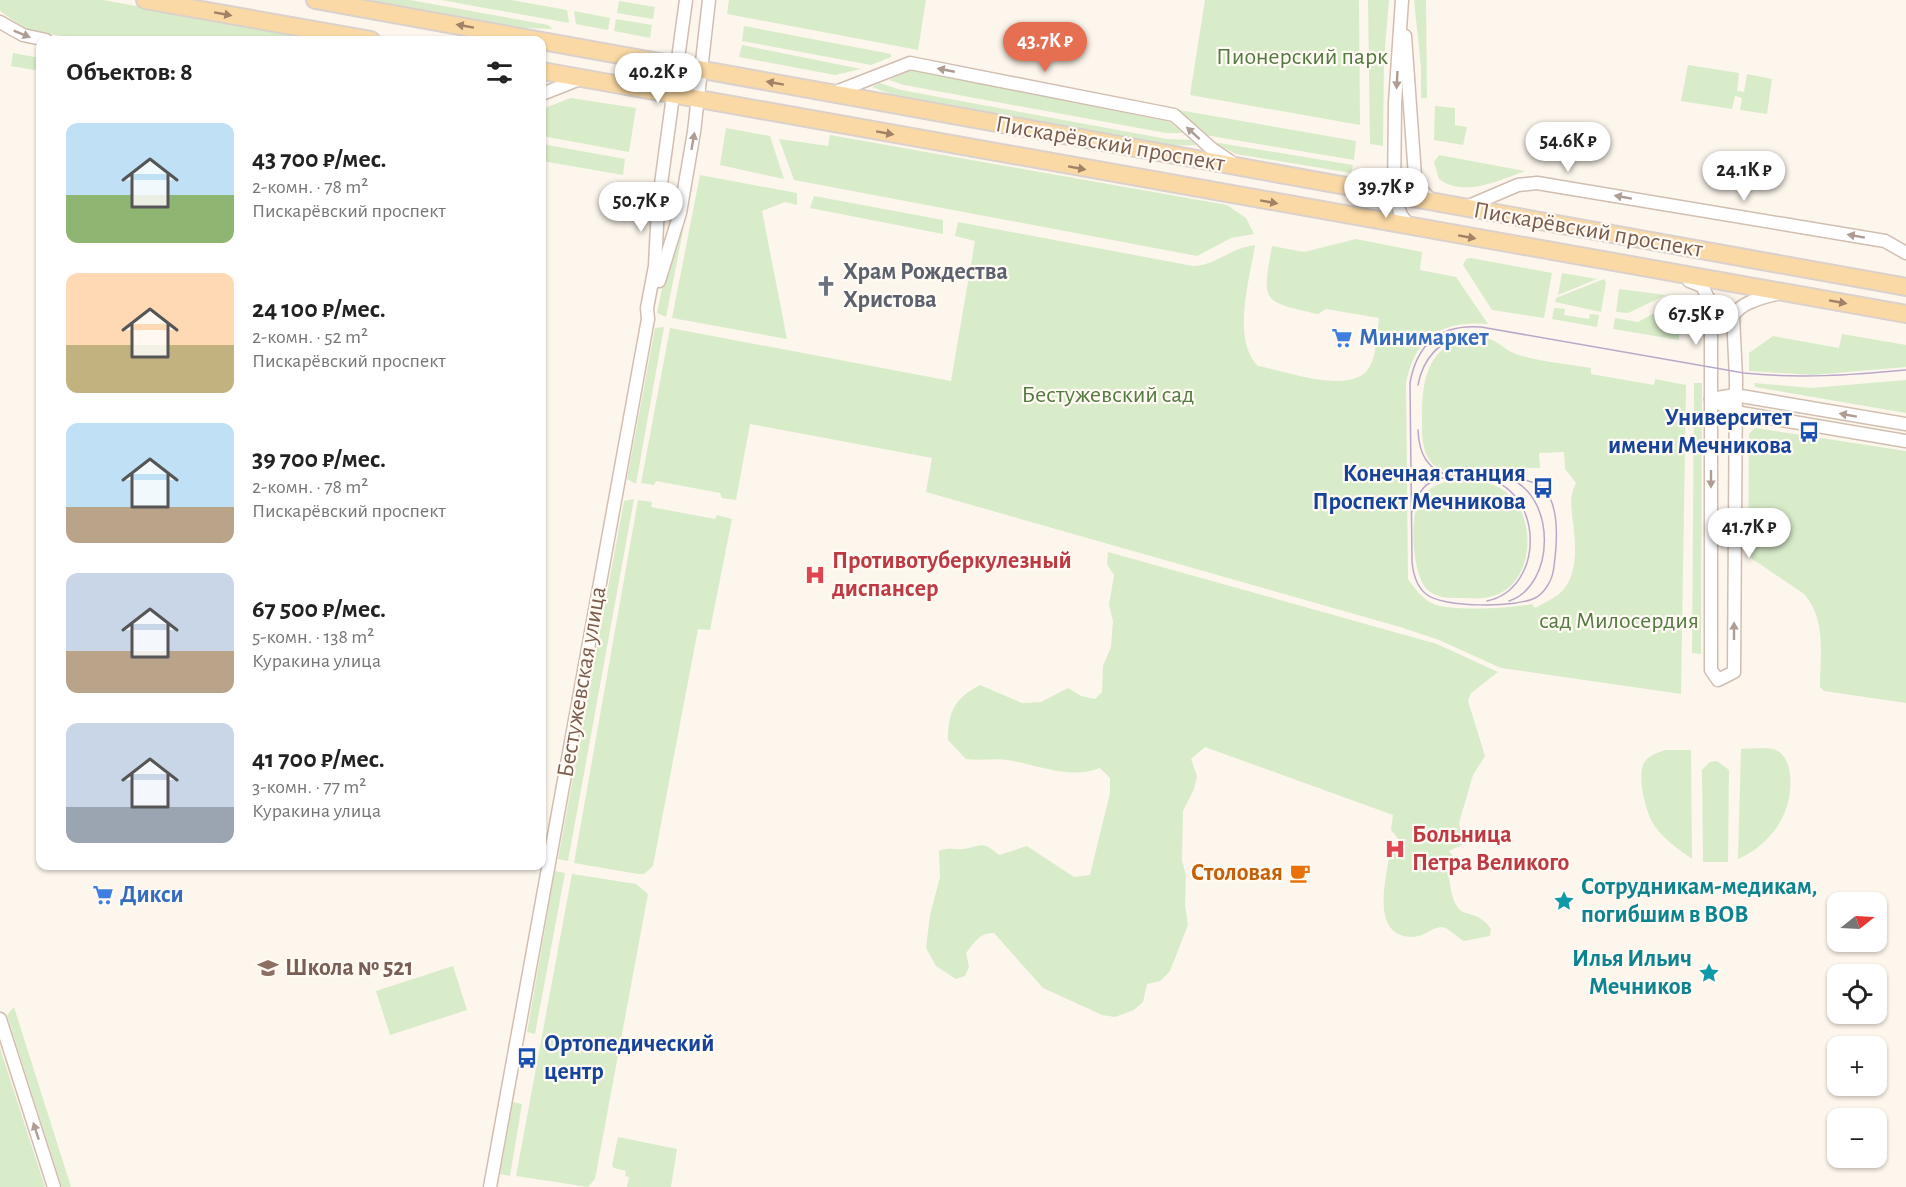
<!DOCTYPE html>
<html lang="ru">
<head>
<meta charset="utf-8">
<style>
	body { margin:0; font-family:"Alegreya Sans",sans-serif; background:#f2f2f2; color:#222; height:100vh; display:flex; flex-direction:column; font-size:22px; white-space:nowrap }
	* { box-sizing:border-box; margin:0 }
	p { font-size:20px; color:#767676 }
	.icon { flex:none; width:33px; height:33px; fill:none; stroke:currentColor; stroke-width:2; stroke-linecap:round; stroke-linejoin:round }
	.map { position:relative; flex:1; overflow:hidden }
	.drawer { position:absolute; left:36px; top:36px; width:510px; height:834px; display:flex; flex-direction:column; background:#fff; border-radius:12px; box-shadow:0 2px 4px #0004 }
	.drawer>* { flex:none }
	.needle { width:39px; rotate:72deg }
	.controls { position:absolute; left:1827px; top:892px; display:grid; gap:12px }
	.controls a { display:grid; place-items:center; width:60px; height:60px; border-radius:12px; background:#fff; box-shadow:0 2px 4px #0004; font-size:30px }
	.price { position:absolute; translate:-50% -51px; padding:0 14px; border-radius:21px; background:#fff; color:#222; font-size:20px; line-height:39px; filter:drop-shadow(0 2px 3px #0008) }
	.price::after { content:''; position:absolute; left:50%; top:36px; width:18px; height:14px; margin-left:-9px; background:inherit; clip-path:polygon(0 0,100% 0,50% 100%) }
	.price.active { background:#e76f51; color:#fff }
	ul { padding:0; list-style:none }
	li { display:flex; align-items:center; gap:18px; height:150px; padding:0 30px }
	li span { display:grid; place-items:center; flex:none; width:168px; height:120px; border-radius:12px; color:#555 }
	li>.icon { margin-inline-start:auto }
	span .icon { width:72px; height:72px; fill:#fffc; stroke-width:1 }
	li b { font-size:26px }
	h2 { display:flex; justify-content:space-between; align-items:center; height:72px; padding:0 30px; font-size:26px }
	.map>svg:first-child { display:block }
	.green { fill:#d8ecc9 }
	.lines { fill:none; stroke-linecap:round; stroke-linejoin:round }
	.minor-casing { stroke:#d1beb0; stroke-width:15 }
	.major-casing { stroke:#dad1cd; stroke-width:20 }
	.minor { stroke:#fff; stroke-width:12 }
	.major { stroke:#fbd9a5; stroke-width:16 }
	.tram { stroke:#b9a8c9; stroke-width:1.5 }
	.oneway { fill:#a18267 }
	.oneway2 { fill:#af9d94 }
	.labels { text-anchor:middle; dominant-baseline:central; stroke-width:4.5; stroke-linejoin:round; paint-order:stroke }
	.park-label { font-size:24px; fill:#537a41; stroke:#fffaf3 }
	.street-label { font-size:24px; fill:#7a5c4d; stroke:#fffaf3 }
	.worship-label { font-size:24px; font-weight:bold; fill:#5b616d; stroke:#fffaf3; text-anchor:start }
	.shop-label { font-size:24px; font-weight:bold; fill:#366cbe; stroke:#fffaf3; text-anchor:start }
	.transit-label { font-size:24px; font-weight:bold; fill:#164399; stroke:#fffaf3; text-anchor:end }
	.health-label { font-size:24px; font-weight:bold; fill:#be3a42; stroke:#fffaf3; text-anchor:start }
	.food-label { font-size:24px; font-weight:bold; fill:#c56008; stroke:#fffaf3; text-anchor:end }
	.culture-label { font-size:24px; font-weight:bold; fill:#0d838f; stroke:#fffaf3; text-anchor:start }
	.education-label { font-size:24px; font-weight:bold; fill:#785e54; stroke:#fffaf3; text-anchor:start }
</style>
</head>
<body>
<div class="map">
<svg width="1906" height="1187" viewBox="0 0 1906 1187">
	<rect width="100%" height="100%" fill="#fdf6ec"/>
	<g class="green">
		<polygon points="0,0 103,0 328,40 87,40 37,32 23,27 0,11"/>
		<polygon points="368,0 410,0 548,25 553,29 522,28"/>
		<polygon points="441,0 511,0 567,10 569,23"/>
		<polygon points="729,0 926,0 918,50 727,14"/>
		<polygon points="1205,0 1359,0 1360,125 1190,95"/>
		<polygon points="1368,0 1389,0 1384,59 1383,146 1370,144"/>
		<polygon points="1414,0 1426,0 1427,98 1421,98 1421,67"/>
		<polygon points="619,1 655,7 653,19 617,13"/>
		<polygon points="574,11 610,18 608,30 576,24"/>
		<polygon points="616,19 652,25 650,38 614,31"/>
		<polygon points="744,26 891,54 891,57 871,65 742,41"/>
		<polygon points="742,45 861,69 835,75 739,57"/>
		<polygon points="13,53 40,58 40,71 11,66"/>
		<polygon points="1688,65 1739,73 1737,91 1744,92 1747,74 1772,79 1767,114 1740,110 1742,98 1735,96 1732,109 1681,101"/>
		<polygon points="912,69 1170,122 1183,133 1166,133 904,85 889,80"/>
		<polygon points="880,83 901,90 1167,139 1190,140 1196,145 1163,146 901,98 872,87"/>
		<polygon points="571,98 636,108 629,152 542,136 542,109"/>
		<polygon points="1435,106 1455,108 1455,125 1467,127 1463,145 1434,140"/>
		<polygon points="1173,109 1356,141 1354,160 1205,135"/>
		<polygon points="726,128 770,136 784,179 720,165"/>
		<polygon points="830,135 1227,205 1246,218 1254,234 1231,238 1197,256 794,180 779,139 828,146"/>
		<polygon points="1213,142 1353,165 1351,173 1236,154"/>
		<polygon points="542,144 625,159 623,175 542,161"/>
		<path d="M1439,155L1525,171C1500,180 1464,198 1439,179L1434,162Z"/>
		<polygon points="700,175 797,193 797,205 785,202 762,211 787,339 672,318"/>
		<polygon points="814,196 943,220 943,234 810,208"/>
		<path d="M958,222L1193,266C1214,266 1231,248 1255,245C1250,279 1231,339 1258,366C1285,371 1357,398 1371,364C1377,351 1377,332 1379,318L1326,309L1318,314C1261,301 1262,303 1272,246L1304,252L1356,239L1422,252L1420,270L1456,277L1488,324C1442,320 1415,337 1406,383L1408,579C1415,589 1422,599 1434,604C1453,612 1512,608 1532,604L1535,608C1543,603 1553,599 1559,594C1581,576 1575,538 1572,514C1571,500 1570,496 1576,483L1565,469L1564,452L1539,453L1540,468H1525L1524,474C1505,474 1453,478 1438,468C1421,457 1422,436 1422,419C1422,383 1426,344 1470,339C1501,335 1498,349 1519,355C1542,362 1568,364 1591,368V374L1654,385L1655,379L1686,385L1681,694L1501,668L1439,640L1400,627L926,492L932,458L750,424L736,500L722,498L720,493L656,481L654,485L641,483L670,328L951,381L975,241L955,236Z"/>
		<polygon points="684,226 666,317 657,313 664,279"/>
		<polygon points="1471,258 1552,273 1544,318 1492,310 1463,265 1466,259"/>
		<polygon points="1562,273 1597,279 1558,295"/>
		<polygon points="1604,279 1606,283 1601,312 1555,302 1556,298"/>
		<polygon points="1619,289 1666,295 1628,313 1616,312"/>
		<polygon points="1673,303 1681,307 1679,340 1613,329 1615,318 1638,322"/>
		<polygon points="1554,308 1565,309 1564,315 1589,319 1590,314 1599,315 1597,327 1552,319"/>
		<polygon points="664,327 636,484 627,479 655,328"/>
		<polygon points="1842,334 1906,345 1906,367 1813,375 1749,371 1749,353 1773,336 1839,348"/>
		<polygon points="1906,380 1906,413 1755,387 1754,383 1811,388"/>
		<polygon points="1694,383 1702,383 1701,654 1692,653"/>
		<path d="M1755,428L1906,451V703L1824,691L1820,687C1820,655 1827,620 1804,594L1748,556L1749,434Z"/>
		<path d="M1454,480C1472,480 1491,480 1506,492C1534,513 1535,568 1507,589C1493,599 1481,599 1464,598C1452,598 1439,599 1429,591C1412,578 1409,518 1419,500C1426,488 1441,482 1454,480Z"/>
		<polygon points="634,499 568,861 558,859 624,501"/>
		<polygon points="638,500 652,502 651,507 715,519 717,515 732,519 710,630 698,629 653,866 644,874 638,874 574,863"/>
		<path d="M1108,552L1437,644L1498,672L1471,693L1468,701L1485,756L1473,775L1459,823L1464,844L1449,851L1453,856L1446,868C1452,882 1449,897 1459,909C1467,917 1479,911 1491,929L1490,936L1464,941C1457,938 1449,927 1441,927C1432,928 1424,936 1414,937C1371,938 1385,884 1389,857L1400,849L1399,840L1391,830L1393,815L1205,747L1191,759L1197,776L1194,789L1183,811L1182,860L1186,876L1185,905L1188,925L1170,971L1160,981L1147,984L1143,1002L1134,1010L1115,1017L1102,1015L1043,988L994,933C980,932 974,943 966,953L969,967L965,976L956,979L936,966L926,948L930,915L940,877L939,851C949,847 954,850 963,849C982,846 981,840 999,855L1027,846L1074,877L1090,875L1110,793V778L1100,768C1070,780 1039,765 1008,760C995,758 980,761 966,759L948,740C948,711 955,698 980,685L1022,703L1041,702L1068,688L1081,696L1095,699L1102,692L1103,666L1111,647L1113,621L1109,605L1114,575L1107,564Z"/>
		<path d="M1741,749C1751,749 1769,746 1778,751C1786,756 1789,766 1790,775C1794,812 1771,845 1738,859Z"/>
		<path d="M1665,750H1691L1692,859C1677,848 1660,837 1651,820C1645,807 1638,779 1643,765C1646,756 1657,753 1665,750Z"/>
		<polygon points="1717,761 1729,770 1728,862 1703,862 1702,770 1710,762"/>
		<polygon points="555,871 565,873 535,1034 527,1032"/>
		<polygon points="572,874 636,884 648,894 595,1179 588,1187 516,1176"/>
		<polygon points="453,966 467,1010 390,1035 376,991"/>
		<polygon points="14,1007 71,1187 62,1187 7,1015"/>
		<polygon points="0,1048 45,1187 0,1187"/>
		<polygon points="513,1102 522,1104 510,1176 500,1174"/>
		<polygon points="618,1137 677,1149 671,1187 627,1187 629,1177 625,1176 626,1171 614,1168 612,1165"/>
	</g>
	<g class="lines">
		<g class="minor-casing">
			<g id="minor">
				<polyline points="1402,0 1395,103 1394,196 1401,215 1410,227"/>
				<polyline points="0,22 23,35 46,40"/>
				<polyline points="1405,36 1415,176 1422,190 1432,202"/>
				<polyline points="833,93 910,63 1174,115 1212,149 1234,164"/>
				<polyline points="542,94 580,79"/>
				<polyline points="1464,208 1518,185 1537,183 1885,241 1906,253"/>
				<polyline points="659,281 680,213 694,132 709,0"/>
				<path d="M1689,281L1702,286L1711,304V670L1718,680L1734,672L1736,378L1733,316C1742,301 1763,298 1779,293"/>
				<polyline points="1711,399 1735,412 1906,441"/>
				<polyline points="1711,399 1735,395 1906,424"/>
				<polyline points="0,1019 54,1187"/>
				<polyline points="490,1187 648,319 647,308 655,266 658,206 686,0"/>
			</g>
		</g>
		<g class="major-casing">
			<g id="major">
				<polyline points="145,0 371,40"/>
				<polyline points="315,0 1906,287"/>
				<polyline points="542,71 1906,314"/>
			</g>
		</g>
		<use href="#minor" class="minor"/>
		<use href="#major" class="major"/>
		<g class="tram">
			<path d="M1418,385C1423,358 1440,340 1466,334"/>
			<path d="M1418,430C1419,454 1427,470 1451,476"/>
			<path d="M1412,512C1416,500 1419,489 1431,482C1451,471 1530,472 1545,490C1560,508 1557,544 1554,566C1553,578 1547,590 1537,597C1519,608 1442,608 1426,594C1416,586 1413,573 1412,561L1410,383C1417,343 1440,324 1481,327L1744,373C1799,379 1851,375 1906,370"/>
			<path d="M1487,601C1545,588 1544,494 1488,479"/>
			<path d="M1509,601C1556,585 1556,497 1510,479"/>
		</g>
	</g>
	<defs><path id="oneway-solid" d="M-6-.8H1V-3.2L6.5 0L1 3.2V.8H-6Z" transform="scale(1.5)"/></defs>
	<g class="oneway">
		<use href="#oneway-solid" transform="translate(223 14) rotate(10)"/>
		<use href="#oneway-solid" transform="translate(465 26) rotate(-170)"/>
		<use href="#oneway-solid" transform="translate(775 83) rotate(-170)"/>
		<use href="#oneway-solid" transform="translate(885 133) rotate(10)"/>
		<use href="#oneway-solid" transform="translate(1077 168) rotate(10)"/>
		<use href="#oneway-solid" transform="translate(1269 202) rotate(10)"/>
		<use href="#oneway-solid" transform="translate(1467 237) rotate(10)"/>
		<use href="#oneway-solid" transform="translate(1838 302) rotate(10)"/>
	</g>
	<g class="oneway2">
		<use href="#oneway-solid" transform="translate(22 34) rotate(22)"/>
		<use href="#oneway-solid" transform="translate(946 70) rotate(-169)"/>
		<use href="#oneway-solid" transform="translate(1397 80) rotate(93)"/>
		<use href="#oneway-solid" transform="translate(1193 133) rotate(-138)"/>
		<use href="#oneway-solid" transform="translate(693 141) rotate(-80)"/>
		<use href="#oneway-solid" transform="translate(1623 197) rotate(-170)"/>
		<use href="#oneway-solid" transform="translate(1856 236) rotate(-170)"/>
		<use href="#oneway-solid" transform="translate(1848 415) rotate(-170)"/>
		<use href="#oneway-solid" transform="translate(1711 479) rotate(90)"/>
		<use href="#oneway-solid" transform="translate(1734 631) rotate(-90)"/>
		<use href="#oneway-solid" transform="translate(36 1131) rotate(-108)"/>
	</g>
	<defs>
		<g id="church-bare" transform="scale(1.62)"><path d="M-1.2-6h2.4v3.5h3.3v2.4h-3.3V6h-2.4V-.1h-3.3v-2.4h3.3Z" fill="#6b7280" stroke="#fffaf3" stroke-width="2.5" paint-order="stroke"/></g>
		<g id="supermarket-bare" transform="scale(1.62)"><path d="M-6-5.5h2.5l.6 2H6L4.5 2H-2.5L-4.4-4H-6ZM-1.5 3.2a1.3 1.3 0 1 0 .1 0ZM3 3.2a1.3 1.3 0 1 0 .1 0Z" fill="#3f7fe0" stroke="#fffaf3" stroke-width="2.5" paint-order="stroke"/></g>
		<g id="bus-bare" transform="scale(1.62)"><path d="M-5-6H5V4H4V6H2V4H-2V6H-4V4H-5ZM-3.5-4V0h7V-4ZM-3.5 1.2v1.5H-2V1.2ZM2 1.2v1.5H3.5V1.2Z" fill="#1a4fb4" stroke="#fffaf3" stroke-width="2.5" paint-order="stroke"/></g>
		<g id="hospital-bare" transform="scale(1.62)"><path d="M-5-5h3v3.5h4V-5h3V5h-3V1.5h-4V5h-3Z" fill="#e0444e" stroke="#fffaf3" stroke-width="2.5" paint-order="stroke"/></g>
		<g id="cafe-bare" transform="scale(1.62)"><path d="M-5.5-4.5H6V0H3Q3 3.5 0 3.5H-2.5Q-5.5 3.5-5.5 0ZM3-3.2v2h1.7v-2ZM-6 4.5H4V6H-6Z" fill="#e8710a" stroke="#fffaf3" stroke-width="2.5" paint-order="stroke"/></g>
		<g id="sight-bare" transform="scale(1.62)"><path d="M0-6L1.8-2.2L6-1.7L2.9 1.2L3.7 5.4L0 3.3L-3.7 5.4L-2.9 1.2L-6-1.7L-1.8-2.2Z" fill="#0f9aa8" stroke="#fffaf3" stroke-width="2.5" paint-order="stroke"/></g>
		<g id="school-bare" transform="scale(1.62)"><path d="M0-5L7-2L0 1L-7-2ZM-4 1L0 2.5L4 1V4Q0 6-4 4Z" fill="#8d6e63" stroke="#fffaf3" stroke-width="2.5" paint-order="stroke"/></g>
	</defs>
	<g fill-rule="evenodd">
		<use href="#church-bare" x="826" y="286"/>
		<use href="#supermarket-bare" x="1342" y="338"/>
		<use href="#bus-bare" x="1809" y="432"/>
		<use href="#bus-bare" x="1543" y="488"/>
		<use href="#hospital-bare" x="815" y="575"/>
		<use href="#hospital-bare" x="1395" y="849"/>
		<use href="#cafe-bare" x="1300" y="873"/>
		<use href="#supermarket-bare" x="103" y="895"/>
		<use href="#sight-bare" x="1564" y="901"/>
		<use href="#school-bare" x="268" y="968"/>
		<use href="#sight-bare" x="1709" y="973"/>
		<use href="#bus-bare" x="527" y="1058"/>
	</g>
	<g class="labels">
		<g class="park-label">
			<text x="1302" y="57">Пионерский парк</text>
			<text x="1108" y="395">Бестужевский сад</text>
			<text x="1619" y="621">сад Милосердия</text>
		</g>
		<g class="street-label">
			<text transform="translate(1110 144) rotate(10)">Пискарёвский проспект</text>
			<text transform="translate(1588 230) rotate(10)">Пискарёвский проспект</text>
			<text transform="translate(582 682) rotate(-80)">Бестужевская улица</text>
		</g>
		<g class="worship-label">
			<text x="843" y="272">Храм Рождества<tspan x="843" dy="28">Христова</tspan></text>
		</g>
		<g class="shop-label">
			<text x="1359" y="338">Минимаркет</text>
			<text x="120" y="895">Дикси</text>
		</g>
		<g class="transit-label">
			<text x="1792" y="418">Университет<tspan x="1792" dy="28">имени Мечникова</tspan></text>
			<text x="1526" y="474">Конечная станция<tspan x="1526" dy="28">Проспект Мечникова</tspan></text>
			<text x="544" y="1044" text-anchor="start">Ортопедический<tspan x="544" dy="28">центр</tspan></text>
		</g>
		<g class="health-label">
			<text x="832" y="561">Противотуберкулезный<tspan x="832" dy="28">диспансер</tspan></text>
			<text x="1412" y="835">Больница<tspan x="1412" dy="28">Петра Великого</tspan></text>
		</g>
		<g class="food-label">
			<text x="1283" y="873">Столовая</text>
		</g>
		<g class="culture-label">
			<text x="1581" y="887">Сотрудникам-медикам,<tspan x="1581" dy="28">погибшим в ВОВ</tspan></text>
			<text x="1692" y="959" text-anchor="end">Илья Ильич<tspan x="1692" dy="28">Мечников</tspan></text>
		</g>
		<g class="education-label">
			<text x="285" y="968">Школа № 521</text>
		</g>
	</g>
</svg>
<div class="controls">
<a><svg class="needle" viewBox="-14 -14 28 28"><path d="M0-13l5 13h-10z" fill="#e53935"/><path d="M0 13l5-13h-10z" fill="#767676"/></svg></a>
<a><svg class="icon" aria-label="locate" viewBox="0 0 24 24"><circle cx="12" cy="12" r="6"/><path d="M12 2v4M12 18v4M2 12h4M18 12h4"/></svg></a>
<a>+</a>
<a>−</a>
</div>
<b class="price active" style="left:1045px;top:73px">43.7K ₽</b>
<b class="price" style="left:658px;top:104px">40.2K ₽</b>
<b class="price" style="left:1568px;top:173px">54.6K ₽</b>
<b class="price" style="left:1744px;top:202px">24.1K ₽</b>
<b class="price" style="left:1386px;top:219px">39.7K ₽</b>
<b class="price" style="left:641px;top:233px">50.7K ₽</b>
<b class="price" style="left:1696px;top:346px">67.5K ₽</b>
<b class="price" style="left:1749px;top:559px">41.7K ₽</b>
<section class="drawer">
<h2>Объектов: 8<svg class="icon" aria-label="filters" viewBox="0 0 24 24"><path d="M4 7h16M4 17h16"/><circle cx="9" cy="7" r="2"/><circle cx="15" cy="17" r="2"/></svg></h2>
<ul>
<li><span style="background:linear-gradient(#bfe0f5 60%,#8fb573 0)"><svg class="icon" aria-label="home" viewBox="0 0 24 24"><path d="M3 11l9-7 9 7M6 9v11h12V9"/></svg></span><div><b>43 700 ₽/мес.</b><p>2-комн. · 78 m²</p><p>Пискарёвский проспект</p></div></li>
<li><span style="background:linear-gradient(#ffd9b3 60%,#c2b280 0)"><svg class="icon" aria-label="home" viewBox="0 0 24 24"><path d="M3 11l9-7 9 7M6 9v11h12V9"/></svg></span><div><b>24 100 ₽/мес.</b><p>2-комн. · 52 m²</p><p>Пискарёвский проспект</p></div></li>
<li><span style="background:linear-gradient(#bfe0f5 70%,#b9a48a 0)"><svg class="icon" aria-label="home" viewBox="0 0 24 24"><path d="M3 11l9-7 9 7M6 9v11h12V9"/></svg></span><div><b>39 700 ₽/мес.</b><p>2-комн. · 78 m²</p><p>Пискарёвский проспект</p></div></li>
<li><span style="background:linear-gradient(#c9d6e8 65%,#b9a48a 0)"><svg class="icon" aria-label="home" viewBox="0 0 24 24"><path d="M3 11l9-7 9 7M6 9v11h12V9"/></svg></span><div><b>67 500 ₽/мес.</b><p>5-комн. · 138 m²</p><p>Куракина улица</p></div></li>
<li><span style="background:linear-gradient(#c9d6e8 70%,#9aa5b1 0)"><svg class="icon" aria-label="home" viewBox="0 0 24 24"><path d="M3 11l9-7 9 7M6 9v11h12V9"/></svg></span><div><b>41 700 ₽/мес.</b><p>3-комн. · 77 m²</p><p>Куракина улица</p></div></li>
</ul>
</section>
</div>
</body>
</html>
